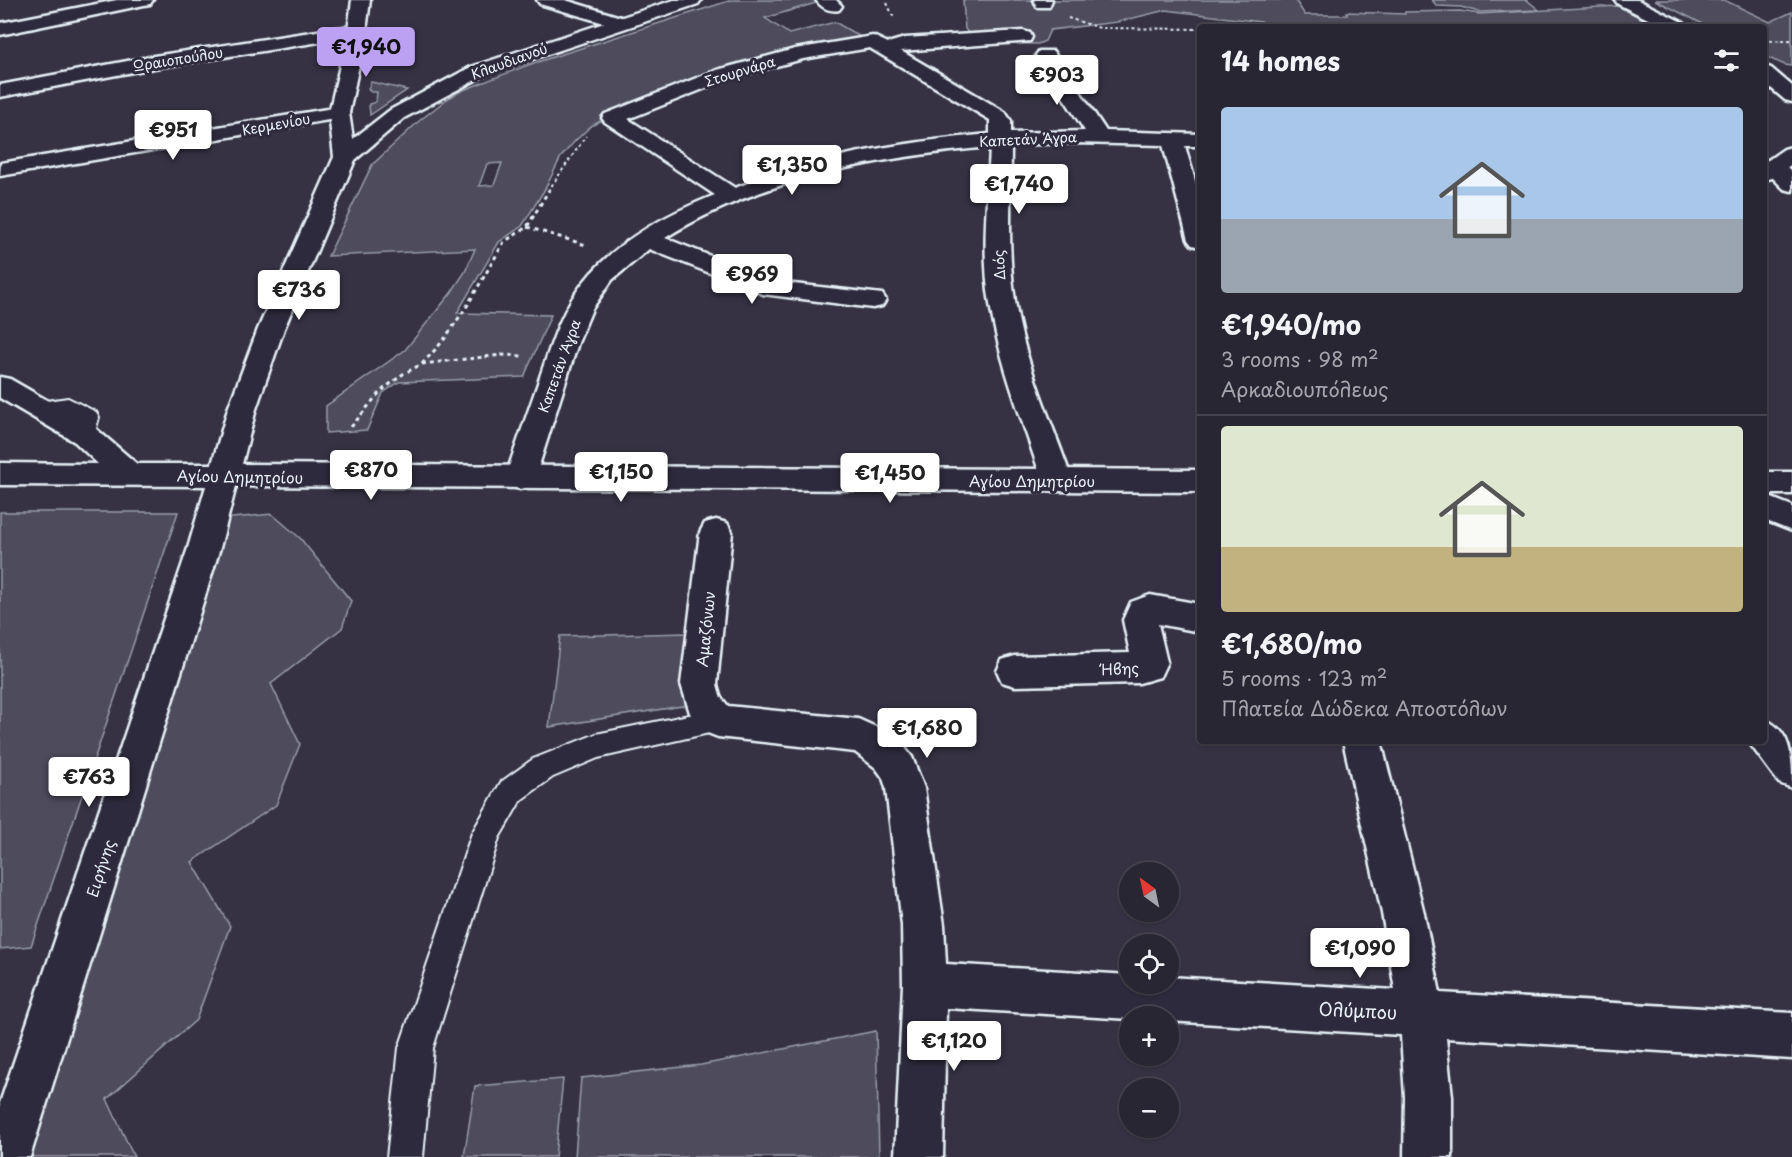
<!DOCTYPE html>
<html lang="en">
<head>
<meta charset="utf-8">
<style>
	body { margin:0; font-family:"Playpen Sans",sans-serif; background:#302e3b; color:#f1f3f6; height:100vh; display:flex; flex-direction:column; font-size:22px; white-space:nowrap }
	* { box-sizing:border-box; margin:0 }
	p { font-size:20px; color:#a5a5ac }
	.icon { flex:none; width:33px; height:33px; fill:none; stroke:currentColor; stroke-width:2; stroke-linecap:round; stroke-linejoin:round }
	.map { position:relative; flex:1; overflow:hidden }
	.details { position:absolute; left:1197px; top:24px; width:570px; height:720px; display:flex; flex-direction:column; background:#282633; border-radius:6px; box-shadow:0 2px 4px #0004,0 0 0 2px #44434e }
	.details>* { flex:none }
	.needle { width:39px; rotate:327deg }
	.buttons { position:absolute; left:1119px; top:862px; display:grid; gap:12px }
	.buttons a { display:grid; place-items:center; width:60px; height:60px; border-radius:50%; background:#282633; box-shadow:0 2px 4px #0004,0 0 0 2px #44434e; font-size:30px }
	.price { position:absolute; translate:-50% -51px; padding:0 14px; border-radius:6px; background:#fff; color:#222; font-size:20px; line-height:39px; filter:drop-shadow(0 2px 3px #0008) }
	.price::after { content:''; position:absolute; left:50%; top:36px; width:18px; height:14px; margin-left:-9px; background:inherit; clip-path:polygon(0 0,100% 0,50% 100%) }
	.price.current { background:#bca0f2; color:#111 }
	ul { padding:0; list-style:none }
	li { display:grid; align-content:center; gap:12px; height:318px; padding:0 24px }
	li+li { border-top:2px solid #44434e }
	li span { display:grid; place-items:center; height:186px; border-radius:6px; color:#555 }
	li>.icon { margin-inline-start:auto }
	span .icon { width:108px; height:108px; fill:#fffc; stroke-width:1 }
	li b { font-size:26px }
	h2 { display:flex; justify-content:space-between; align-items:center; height:72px; padding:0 24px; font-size:26px }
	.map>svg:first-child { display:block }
	.green { fill:#4d4b5c; stroke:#9a9eaa; stroke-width:1.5; fill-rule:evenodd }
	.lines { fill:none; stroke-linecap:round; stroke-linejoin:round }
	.lane-casing { stroke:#e8f1f8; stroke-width:4 }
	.street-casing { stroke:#e8f1f8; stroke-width:5 }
	.secondary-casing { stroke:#e8f1f8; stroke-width:5 }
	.path-far1 { stroke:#e8f1f8; stroke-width:2; stroke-dasharray:3 3; stroke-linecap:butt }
	.path { stroke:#e8f1f8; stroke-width:3; stroke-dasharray:4 4; stroke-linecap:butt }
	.lane { fill:#2f2a3d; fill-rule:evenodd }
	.street { fill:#2f2a3d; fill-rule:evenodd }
	.secondary { fill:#2f2a3d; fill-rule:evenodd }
	.labels { text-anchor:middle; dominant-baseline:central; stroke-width:6; stroke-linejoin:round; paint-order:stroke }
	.far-street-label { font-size:14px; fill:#e8f1f8; stroke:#2f2a3d }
	.street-label { font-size:15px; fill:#e8f1f8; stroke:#2f2a3d }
	.near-street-label { font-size:18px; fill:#e8f1f8; stroke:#2f2a3d }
</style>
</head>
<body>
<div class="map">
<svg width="1792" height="1157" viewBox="0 0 1792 1157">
	<rect width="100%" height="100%" fill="#363244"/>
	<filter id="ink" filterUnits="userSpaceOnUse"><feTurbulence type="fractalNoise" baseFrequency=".0167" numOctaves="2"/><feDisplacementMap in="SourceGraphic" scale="12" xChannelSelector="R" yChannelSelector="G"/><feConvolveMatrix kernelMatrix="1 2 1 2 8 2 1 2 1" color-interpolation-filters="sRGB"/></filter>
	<g filter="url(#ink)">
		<g class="green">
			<path d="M732,0H826L765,18L789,34L835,22L864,39L731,67L647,96L591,126L575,141L561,157L545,189L522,226L499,242L457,313L551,315L524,377L399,382L383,393L367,430L326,433V406L405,350L451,293L465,272L475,249L328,256L372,165L419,121L447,99L461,91L528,65ZM502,163L494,185L479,186L487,164Z"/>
			<polygon points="963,0 1295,0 1305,15 1347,15 1346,12 1405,14 1405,12 1460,11 1479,14 1618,6 1657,27 1284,25 1166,10 1117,22 1050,30 1045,41 1038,44 977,43 965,29"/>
			<polygon points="1432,0 1527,0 1539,10 1479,12 1461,7 1437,6"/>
			<polygon points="1655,0 1724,0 1770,22 1792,12 1792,66 1785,65 1764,56 1764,27 1709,27"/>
			<polygon points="371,82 407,90 370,115 369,104 376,102 377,92 371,92 368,89"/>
			<polygon points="0,512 178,512 31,946 0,949"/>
			<polygon points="272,514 300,538 351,601 342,628 271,684 300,744 276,805 192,862 230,926 196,1020 107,1099 134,1157 16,1157 222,519"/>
			<polygon points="689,633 688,705 549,727 560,636"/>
			<polygon points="876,1031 879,1157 575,1157 581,1078 701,1065"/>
			<polygon points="563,1079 555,1157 464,1157 475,1086"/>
		</g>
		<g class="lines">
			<g class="lane-casing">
				<g id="lane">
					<path d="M68,398L96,412L99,417L93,440L85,442L77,440L74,435L78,420C56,407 52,419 32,413L29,408L32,403Z"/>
					<polygon points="718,709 727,713 731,721 727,729 598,758 553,777 521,800 499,838 433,1048 423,1157 387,1157 399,1048 472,833 501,782 533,759 596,734"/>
				</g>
			</g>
			<g class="street-casing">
				<g id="street">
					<polygon points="117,0 153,0 150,4 144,5 0,35 0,23"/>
					<polygon points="537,0 565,0 627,19 630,23 627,27 621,28 540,4"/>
					<path d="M816,0H836L842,6L839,10C829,12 822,8 816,0Z"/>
					<polygon points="1034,0 1052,0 1049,7 1037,7"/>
					<polygon points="357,25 364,27 366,31 364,35 154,68 0,97 0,85 154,56"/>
					<path d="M1023,31L1030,33L1032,37L1030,41L901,51L1005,112L1011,121V133L1085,131L1036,55L1039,51H1053L1106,131L1200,134V146H1185L1200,198V247L1192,245L1188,240L1163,145L1074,143L1011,145C1011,197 1007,250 1015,301C1024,362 1052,422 1072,480L1068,488L1057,491L1046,488L1042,480C1023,422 1000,364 990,304C981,253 988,198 990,147C878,157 761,178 665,238L776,282L882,294L886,300L882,306L873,308L763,294L649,249L612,280L592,309L578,343L535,478L531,486L520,489L509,486L505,478C516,446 527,414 538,383C550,348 560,312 583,283C615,241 667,214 715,195L605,122L602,118L605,114L717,70L795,49L873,36L888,43L905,38ZM870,48L990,120V134C903,142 816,156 735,188L628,119L731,78L803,59Z"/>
					<polygon points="339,107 346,109 349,113 346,117 0,176 1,163"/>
					<polygon points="1773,159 1781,161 1792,172 1792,191 1784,189 1764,169 1765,161"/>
					<polygon points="716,520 727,523 732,532 717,684 720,696 728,706 858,719 889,733 902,744 912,757 924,788 944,925 946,964 1130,975 1130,984 1168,984 1168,977 1395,990 1382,913 1343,741 1381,741 1424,913 1440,993 1792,1013 1792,1059 1446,1038 1452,1097 1452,1157 1404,1157 1405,1097 1401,1035 1168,1021 1168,1017 1130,1017 1130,1019 946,1008 943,1157 895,1157 903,985 902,925 886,788 883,778 876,768 855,752 718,737 705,732 690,713 681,684 700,532 705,523"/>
					<polygon points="1150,595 1200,604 1200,632 1158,624 1167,662 1160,677 1139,683 1015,686 1002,682 997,671 1002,660 1015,656 1130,653 1123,620 1131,602"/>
					<path d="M1764,719C1792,731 1792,757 1792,788L1779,783L1748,741H1764Z"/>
				</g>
			</g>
			<g class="secondary-casing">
				<g id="secondary">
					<polygon points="352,0 370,0 366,31 349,113 353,139 390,110 471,67 674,0 701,0 698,4 485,75 404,118 355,160 284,329 256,409 242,464 1200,470 1200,492 236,486 220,548 30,1157 0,1157 0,1103 188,548 206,486 0,485 0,463 98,464 75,442 0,398 0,377 10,379 95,428 137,464 212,464 228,409 258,329 334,157 329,113 348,31"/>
					<polygon points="1615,0 1638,0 1684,23 1687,27 1664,27 1618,4"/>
					<polygon points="1764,66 1771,68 1792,86 1792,102 1785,100 1764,82"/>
					<polygon points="1792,147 1792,164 1772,178 1764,180 1764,163 1784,149"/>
					<rect x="1764" y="472" width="28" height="22"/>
					<polygon points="1764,495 1792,506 1792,531 1764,520"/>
				</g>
			</g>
			<g class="path-far1">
				<polyline points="887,3 894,18"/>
				<polyline points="1068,18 1100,28 1200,29"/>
				<polyline points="1764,41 1792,40"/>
				<polyline points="548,191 586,136"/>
			</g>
			<g class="path">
				<polyline points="527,227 586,245"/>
				<polyline points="422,364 443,341 467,306 504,242 527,227 549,190"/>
				<polyline points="351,427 380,392 403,374 422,364 502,355 523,356"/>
			</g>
			<use href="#lane" class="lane"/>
			<use href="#street" class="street"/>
			<use href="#secondary" class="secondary"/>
		</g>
	</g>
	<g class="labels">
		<g class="far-street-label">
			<text transform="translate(178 59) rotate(-9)">Ωραιοπούλου</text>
			<text transform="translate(509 61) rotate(-20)">Κλαυδιανού</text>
			<text transform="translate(740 71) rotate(-17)">Στουρνάρα</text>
			<text transform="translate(276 124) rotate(-10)">Κερμενίου</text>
			<text transform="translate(1028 139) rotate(-3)">Καπετάν Άγρα</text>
			<text transform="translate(999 265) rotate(-93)">Διός</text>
			<text transform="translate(559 366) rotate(-70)">Καπετάν Άγρα</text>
		</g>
		<g class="street-label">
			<text transform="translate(240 476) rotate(1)">Αγίου Δημητρίου</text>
			<text x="1032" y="480">Αγίου Δημητρίου</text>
			<text transform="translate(705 629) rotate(-84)">Αμαζόνων</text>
			<text transform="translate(1120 668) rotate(-3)">Ήβης</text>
			<text transform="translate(100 868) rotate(-72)">Ειρήνης</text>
		</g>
		<g class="near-street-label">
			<text transform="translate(1358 1010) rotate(3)">Ολύμπου</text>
		</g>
	</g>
</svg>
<div class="buttons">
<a><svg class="needle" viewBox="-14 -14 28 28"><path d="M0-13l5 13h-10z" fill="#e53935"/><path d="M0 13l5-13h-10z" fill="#a5a5ac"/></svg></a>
<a><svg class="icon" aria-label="locate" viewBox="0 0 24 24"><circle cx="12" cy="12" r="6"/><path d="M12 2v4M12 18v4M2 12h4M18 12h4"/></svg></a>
<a>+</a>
<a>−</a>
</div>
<b class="price current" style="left:366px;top:78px">€1,940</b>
<b class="price" style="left:1057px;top:106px">€903</b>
<b class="price" style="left:173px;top:161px">€951</b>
<b class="price" style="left:792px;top:196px">€1,350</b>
<b class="price" style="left:1019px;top:215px">€1,740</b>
<b class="price" style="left:752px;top:305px">€969</b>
<b class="price" style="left:299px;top:321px">€736</b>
<b class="price" style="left:371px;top:501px">€870</b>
<b class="price" style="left:621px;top:503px">€1,150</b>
<b class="price" style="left:890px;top:504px">€1,450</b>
<b class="price" style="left:927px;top:759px">€1,680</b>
<b class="price" style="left:89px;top:808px">€763</b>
<b class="price" style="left:1360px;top:979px">€1,090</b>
<b class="price" style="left:954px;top:1072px">€1,120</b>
<section class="details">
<h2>14 homes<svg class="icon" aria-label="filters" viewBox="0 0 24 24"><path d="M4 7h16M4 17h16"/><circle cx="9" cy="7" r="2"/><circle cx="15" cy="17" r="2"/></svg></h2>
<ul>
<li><span style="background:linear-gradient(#a9c7e8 60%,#9aa5b1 0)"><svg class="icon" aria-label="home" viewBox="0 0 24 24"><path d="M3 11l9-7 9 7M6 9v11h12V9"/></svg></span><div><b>€1,940/mo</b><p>3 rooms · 98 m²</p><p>Αρκαδιουπόλεως</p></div></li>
<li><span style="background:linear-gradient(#dfe7d0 65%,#c2b280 0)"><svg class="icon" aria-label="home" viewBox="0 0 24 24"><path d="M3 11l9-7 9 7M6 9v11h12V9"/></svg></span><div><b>€1,680/mo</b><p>5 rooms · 123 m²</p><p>Πλατεία Δώδεκα Αποστόλων</p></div></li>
</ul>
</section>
</div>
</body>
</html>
